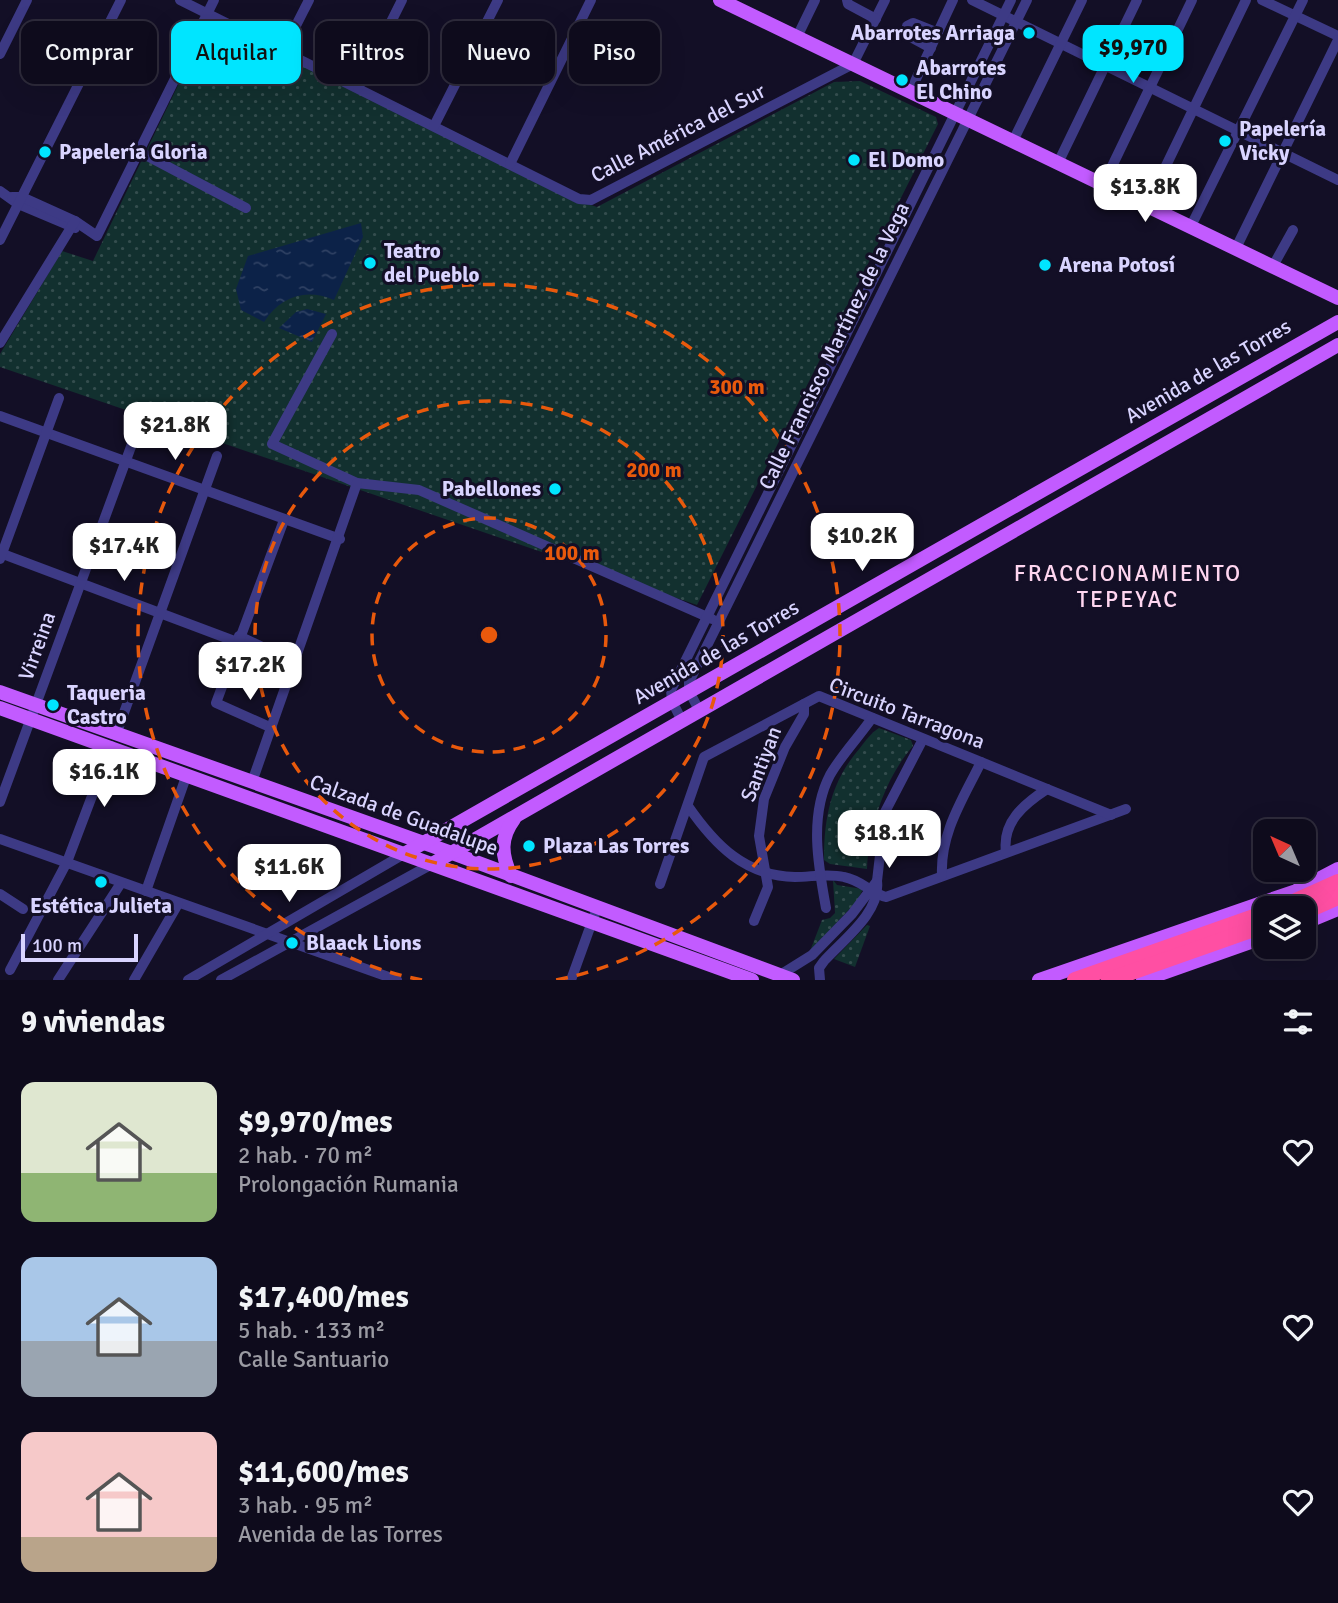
<!DOCTYPE html>
<html lang="es">
<head>
<meta charset="utf-8">
<style>
	body { margin:0; font-family:Signika,sans-serif; background:#171425; color:#f1f3f6; height:100vh; display:flex; flex-direction:column; font-size:26px; white-space:nowrap }
	* { box-sizing:border-box; margin:0 }
	p { font-size:23px; color:#9b9ba3 }
	.icon { flex:none; width:38px; height:38px; fill:none; stroke:currentColor; stroke-width:2; stroke-linecap:round; stroke-linejoin:round }
	.map { position:relative; height:980px; overflow:hidden }
	.panel { display:flex; flex-direction:column; background:#0e0b1c; flex:1 }
	.panel>* { flex:none }
	.top-card { position:absolute; left:21px; top:21px; width:700px; height:63px; display:flex; gap:14px }
	.needle { width:46px; rotate:316deg }
	.controls { position:absolute; left:1253px; top:819px; display:grid; gap:14px }
	.controls a { display:grid; place-items:center; width:63px; height:63px; border-radius:14px; background:#0e0b1c; box-shadow:0 7px 28px #0002,0 0 0 2px #2e2b3b; font-size:35px }
	.scale { position:absolute; left:21px; bottom:18px; width:117px; box-sizing:border-box; padding-left:7px; border:4px solid #d9d4ff; border-top:0; font-size:19px; line-height:24px; white-space:nowrap; color:#d9d4ff; -webkit-text-stroke:5px #130f26; paint-order:stroke }
	.price { position:absolute; translate:-50% -60px; padding:0 16px; border-radius:14px; background:#fff; color:#222; font-size:23px; line-height:46px; filter:drop-shadow(0 2px 4px #0008) }
	.price::after { content:''; position:absolute; left:50%; top:42px; width:21px; height:16px; margin-left:-10px; background:inherit; clip-path:polygon(0 0,100% 0,50% 100%) }
	.price.active { background:#00e5ff; color:#111 }
	ul { padding:0; list-style:none }
	li { display:flex; align-items:center; gap:21px; height:175px; padding:0 21px }
	li span { display:grid; place-items:center; flex:none; width:196px; height:140px; border-radius:14px; color:#555 }
	li>.icon { margin-inline-start:auto }
	span .icon { width:84px; height:84px; fill:#fffc; stroke-width:1 }
	li b { font-size:30px }
	h2 { display:flex; justify-content:space-between; align-items:center; height:84px; padding:0 21px; font-size:30px }
	.tag { padding:0 24px; border-radius:14px; background:#0e0b1c; box-shadow:0 7px 28px #0002,0 0 0 2px #2e2b3b; font-size:24px; line-height:63px }
	.tag.active { background:#00e5ff; color:#111 }
	.map>svg:first-child { display:block }
	.park { fill:url(#park-dots) }
	.water { fill:url(#water-ripples) }
	.lines { fill:none; stroke-linecap:round; stroke-linejoin:round }
	.minor { stroke:#3d3a85; stroke-width:10 }
	.major { stroke:#c25bff; stroke-width:14 }
	.highway { stroke:#ff4fa3; stroke-width:16 }
	.ring { fill:none; stroke:#e8590c; stroke-width:3.5; stroke-dasharray:12 9 }
	.poi-dot { fill:#00e5ff; stroke:#130f26; stroke-width:2.5 }
	.labels { text-anchor:middle; dominant-baseline:central; stroke-width:6; stroke-linejoin:round; paint-order:stroke }
	.poi-label { font-size:21px; font-weight:bold; fill:#d9d4ff; stroke:#130f26; text-anchor:start }
	.street-label { font-size:21px; fill:#d9d4ff; stroke:#130f26 }
	.neighbourhood-label { font-size:23px; letter-spacing:2px; fill:#ffd6f0; stroke:#130f26 }
	.centre { fill:#e8590c; stroke:#130f26; stroke-width:3.5 }
	.ring-label { font-size:21px; text-anchor:middle; font-weight:bold; fill:#e8590c; stroke:#130f26; stroke-width:6; stroke-linejoin:round; paint-order:stroke }
</style>
</head>
<body>
<div class="map">
<svg width="1338" height="980" viewBox="0 0 1338 980">
	<defs>
		<pattern id="park-dots" width="8" height="8" patternUnits="userSpaceOnUse" patternTransform="scale(1.75)"><rect width="8" height="8" fill="#12302f"/><path d="M2 2h.1M6 6h.1" fill="none" stroke="#344d4e" stroke-width="1.8" stroke-linecap="round"/></pattern>
		<pattern id="water-ripples" width="26" height="14" patternUnits="userSpaceOnUse" patternTransform="scale(1.75)"><rect width="26" height="14" fill="#0c2248"/><path d="M2 4q2-2 4 0t4 0M15 11q2-2 4 0t4 0" fill="none" stroke="#2f4163"/></pattern>
	</defs>
	<rect width="100%" height="100%" fill="#130f26"/>
	<g class="park">
		<polygon points="210,19 579,201 597,207 834,82 860,81 936,117 938,124 697,605 0,367 0,354 62,251 93,261"/>
		<path d="M879,728L911,740L913,746C885,778 869,827 867,869L830,864L824,860C824,817 831,781 860,748C866,740 871,733 879,728Z"/>
		<polygon points="833,880 837,885 863,889 857,901 810,951 822,920 830,918 835,913"/>
		<polygon points="867,925 870,926 855,967 834,959"/>
	</g>
	<g class="water">
		<path d="M361,223L363,237L334,300C306,288 281,296 264,322L241,310L236,289L248,256Z"/>
		<polygon points="307,309 326,314 312,342 279,328 296,312"/>
	</g>
	<g class="lines">
		<g class="minor">
			<polyline points="180,0 579,199 591,200 853,64 885,0"/>
			<polyline points="847,0 848,4 876,19"/>
			<polyline points="972,0 1338,180"/>
			<polyline points="1262,0 1338,36"/>
			<polyline points="797,37 815,0"/>
			<polyline points="931,48 907,35 907,26 913,23 938,33"/>
			<polyline points="283,51 309,0"/>
			<polyline points="0,54 27,0"/>
			<polyline points="358,88 402,0"/>
			<polyline points="910,92 953,0"/>
			<polyline points="434,126 498,0"/>
			<polyline points="1013,141 1082,0"/>
			<polyline points="140,152 246,208"/>
			<polyline points="1058,163 1137,0"/>
			<polyline points="510,164 591,0"/>
			<polyline points="1103,185 1192,0"/>
			<polyline points="0,191 18,204 75,228"/>
			<polyline points="12,197 22,197 75,221 97,236 214,0"/>
			<polyline points="1147,205 1246,0"/>
			<polyline points="1191,226 1303,0"/>
			<polyline points="0,240 121,0"/>
			<polyline points="1236,248 1338,40"/>
			<polyline points="1273,266 1293,230"/>
			<polyline points="332,334 272,444 357,483 419,490 712,619"/>
			<polyline points="0,343 75,221"/>
			<polyline points="0,416 340,539"/>
			<polyline points="0,553 237,642"/>
			<polyline points="0,559 59,398"/>
			<polyline points="239,636 296,663"/>
			<polyline points="699,710 689,691 689,682 1027,0"/>
			<polyline points="682,721 672,701 671,690 1011,0"/>
			<polyline points="272,728 216,703 284,520"/>
			<polyline points="117,732 217,456"/>
			<polyline points="252,782 357,483"/>
			<polyline points="0,802 139,425"/>
			<path d="M688,806C715,845 745,876 795,877C811,877 828,873 844,877C861,880 871,893 886,897L1126,809"/>
			<polyline points="0,839 397,980"/>
			<path d="M1006,852C1002,822 1024,804 1047,789"/>
			<path d="M942,875C940,833 963,799 981,762"/>
			<polyline points="877,881 885,812 923,739"/>
			<polyline points="660,884 704,757 819,696 1111,815"/>
			<polyline points="146,891 187,774"/>
			<polyline points="0,894 23,909"/>
			<path d="M826,908C818,865 809,815 830,775C842,754 859,737 872,718"/>
			<polyline points="754,921 768,887 759,836 764,799 785,747 804,714 804,704"/>
			<polyline points="10,970 67,862 111,746"/>
			<path d="M780,975L812,955L852,914L877,881C881,912 844,939 824,961L819,968L820,980"/>
			<polyline points="58,980 121,883"/>
			<polyline points="134,980 178,904"/>
			<polyline points="188,980 404,854"/>
			<polyline points="221,980 432,864"/>
			<polyline points="571,980 597,908"/>
		</g>
		<g class="major">
			<polyline points="720,0 1338,298"/>
			<polyline points="0,692 452,853 793,980"/>
			<polyline points="0,708 752,980"/>
			<polyline points="404,854 1338,322"/>
			<polyline points="432,864 1338,345"/>
			<path d="M511,876C501,854 500,838 514,819"/>
			<polyline points="1304,923 1338,909"/>
			<polyline points="1039,980 1296,891 1338,869"/>
			<polyline points="1143,980 1265,937"/>
		</g>
		<g class="highway">
			<polyline points="1280,908 1338,882"/>
			<polyline points="1304,912 1338,897"/>
			<polyline points="1075,980 1265,913"/>
			<polyline points="1109,980 1265,925"/>
		</g>
	</g>
	<g class="ring">
		<circle cx="489" cy="635" r="117"/>
		<circle cx="489" cy="635" r="234"/>
		<path d="M422 980A351 351 0 1 1 556 980"/>
	</g>
	<g class="poi-dot">
		<circle cx="1029" cy="33" r="7"/>
		<circle cx="902" cy="80" r="7"/>
		<circle cx="1225" cy="141" r="7"/>
		<circle cx="45" cy="152" r="7"/>
		<circle cx="854" cy="160" r="7"/>
		<circle cx="370" cy="263" r="7"/>
		<circle cx="1045" cy="265" r="7"/>
		<circle cx="555" cy="489" r="7"/>
		<circle cx="53" cy="705" r="7"/>
		<circle cx="529" cy="846" r="7"/>
		<circle cx="101" cy="882" r="7"/>
		<circle cx="292" cy="943" r="7"/>
	</g>
	<g class="labels">
		<g class="poi-label">
			<text x="1015" y="33" text-anchor="end">Abarrotes Arriaga</text>
			<text x="916" y="68">Abarrotes<tspan x="916" dy="24">El Chino</tspan></text>
			<text x="1239" y="129">Papelería<tspan x="1239" dy="24">Vicky</tspan></text>
			<text x="59" y="152">Papelería Gloria</text>
			<text x="868" y="160">El Domo</text>
			<text x="384" y="251">Teatro<tspan x="384" dy="24">del Pueblo</tspan></text>
			<text x="1059" y="265">Arena Potosí</text>
			<text x="541" y="489" text-anchor="end">Pabellones</text>
			<text x="67" y="693">Taqueria<tspan x="67" dy="24">Castro</tspan></text>
			<text x="543" y="846">Plaza Las Torres</text>
			<text x="101" y="906" text-anchor="middle">Estética Julieta</text>
			<text x="306" y="943">Blaack Lions</text>
		</g>
		<g class="street-label">
			<text transform="translate(678 133) rotate(-27)">Calle América del Sur</text>
			<text transform="translate(834 346) rotate(-64)">Calle Francisco Martínez de la Vega</text>
			<text transform="translate(1208 371) rotate(-30)">Avenida de las Torres</text>
			<text transform="translate(37 646) rotate(-70)">Virreina</text>
			<text transform="translate(716 652) rotate(-30)">Avenida de las Torres</text>
			<text transform="translate(907 713) rotate(21)">Circuito Tarragona</text>
			<text transform="translate(761 764) rotate(-69)">Santiyan</text>
			<text transform="translate(404 815) rotate(20)">Calzada de Guadalupe</text>
		</g>
		<g class="neighbourhood-label">
			<text x="1128" y="573">FRACCIONAMIENTO<tspan x="1128" dy="26">TEPEYAC</tspan></text>
		</g>
	</g>
	<circle cx="489" cy="635" r="10" class="centre"/>
	<g class="ring-label">
		<text x="737" y="394">300 m</text>
		<text x="654" y="477">200 m</text>
		<text x="572" y="560">100 m</text>
	</g>
</svg>
<div class="controls">
<a><svg class="needle" viewBox="-14 -14 28 28"><path d="M0-13l5 13h-10z" fill="#e53935"/><path d="M0 13l5-13h-10z" fill="#9b9ba3"/></svg></a>
<a><svg class="icon" aria-label="layers" viewBox="0 0 24 24"><path d="M12 4l9 5-9 5-9-5zM3 14l9 5 9-5"/></svg></a>
</div>
<div class="scale">100 m</div>
<b class="price active" style="left:1133px;top:85px">$9,970</b>
<b class="price" style="left:1145px;top:224px">$13.8K</b>
<b class="price" style="left:175px;top:462px">$21.8K</b>
<b class="price" style="left:862px;top:573px">$10.2K</b>
<b class="price" style="left:124px;top:583px">$17.4K</b>
<b class="price" style="left:250px;top:702px">$17.2K</b>
<b class="price" style="left:104px;top:809px">$16.1K</b>
<b class="price" style="left:889px;top:870px">$18.1K</b>
<b class="price" style="left:289px;top:904px">$11.6K</b>
<div class="top-card">
<a class="tag">Comprar</a>
<a class="tag active">Alquilar</a>
<a class="tag">Filtros</a>
<a class="tag">Nuevo</a>
<a class="tag">Piso</a>
</div>
</div>
<section class="panel">
<h2>9 viviendas<svg class="icon" aria-label="filters" viewBox="0 0 24 24"><path d="M4 7h16M4 17h16"/><circle cx="9" cy="7" r="2"/><circle cx="15" cy="17" r="2"/></svg></h2>
<ul>
<li><span style="background:linear-gradient(#dfe7d0 65%,#8fb573 0)"><svg class="icon" aria-label="home" viewBox="0 0 24 24"><path d="M3 11l9-7 9 7M6 9v11h12V9"/></svg></span><div><b>$9,970/mes</b><p>2 hab. · 70 m²</p><p>Prolongación Rumania</p></div><svg class="icon" aria-label="heart" viewBox="0 0 24 24"><path d="M12 20l-8-8c-3-5 5-10 8-4 3-6 11-1 8 4z"/></svg></li>
<li><span style="background:linear-gradient(#a9c7e8 60%,#9aa5b1 0)"><svg class="icon" aria-label="home" viewBox="0 0 24 24"><path d="M3 11l9-7 9 7M6 9v11h12V9"/></svg></span><div><b>$17,400/mes</b><p>5 hab. · 133 m²</p><p>Calle Santuario</p></div><svg class="icon" aria-label="heart" viewBox="0 0 24 24"><path d="M12 20l-8-8c-3-5 5-10 8-4 3-6 11-1 8 4z"/></svg></li>
<li><span style="background:linear-gradient(#f6c9c9 75%,#b9a48a 0)"><svg class="icon" aria-label="home" viewBox="0 0 24 24"><path d="M3 11l9-7 9 7M6 9v11h12V9"/></svg></span><div><b>$11,600/mes</b><p>3 hab. · 95 m²</p><p>Avenida de las Torres</p></div><svg class="icon" aria-label="heart" viewBox="0 0 24 24"><path d="M12 20l-8-8c-3-5 5-10 8-4 3-6 11-1 8 4z"/></svg></li>
</ul>
</section>
</body>
</html>
